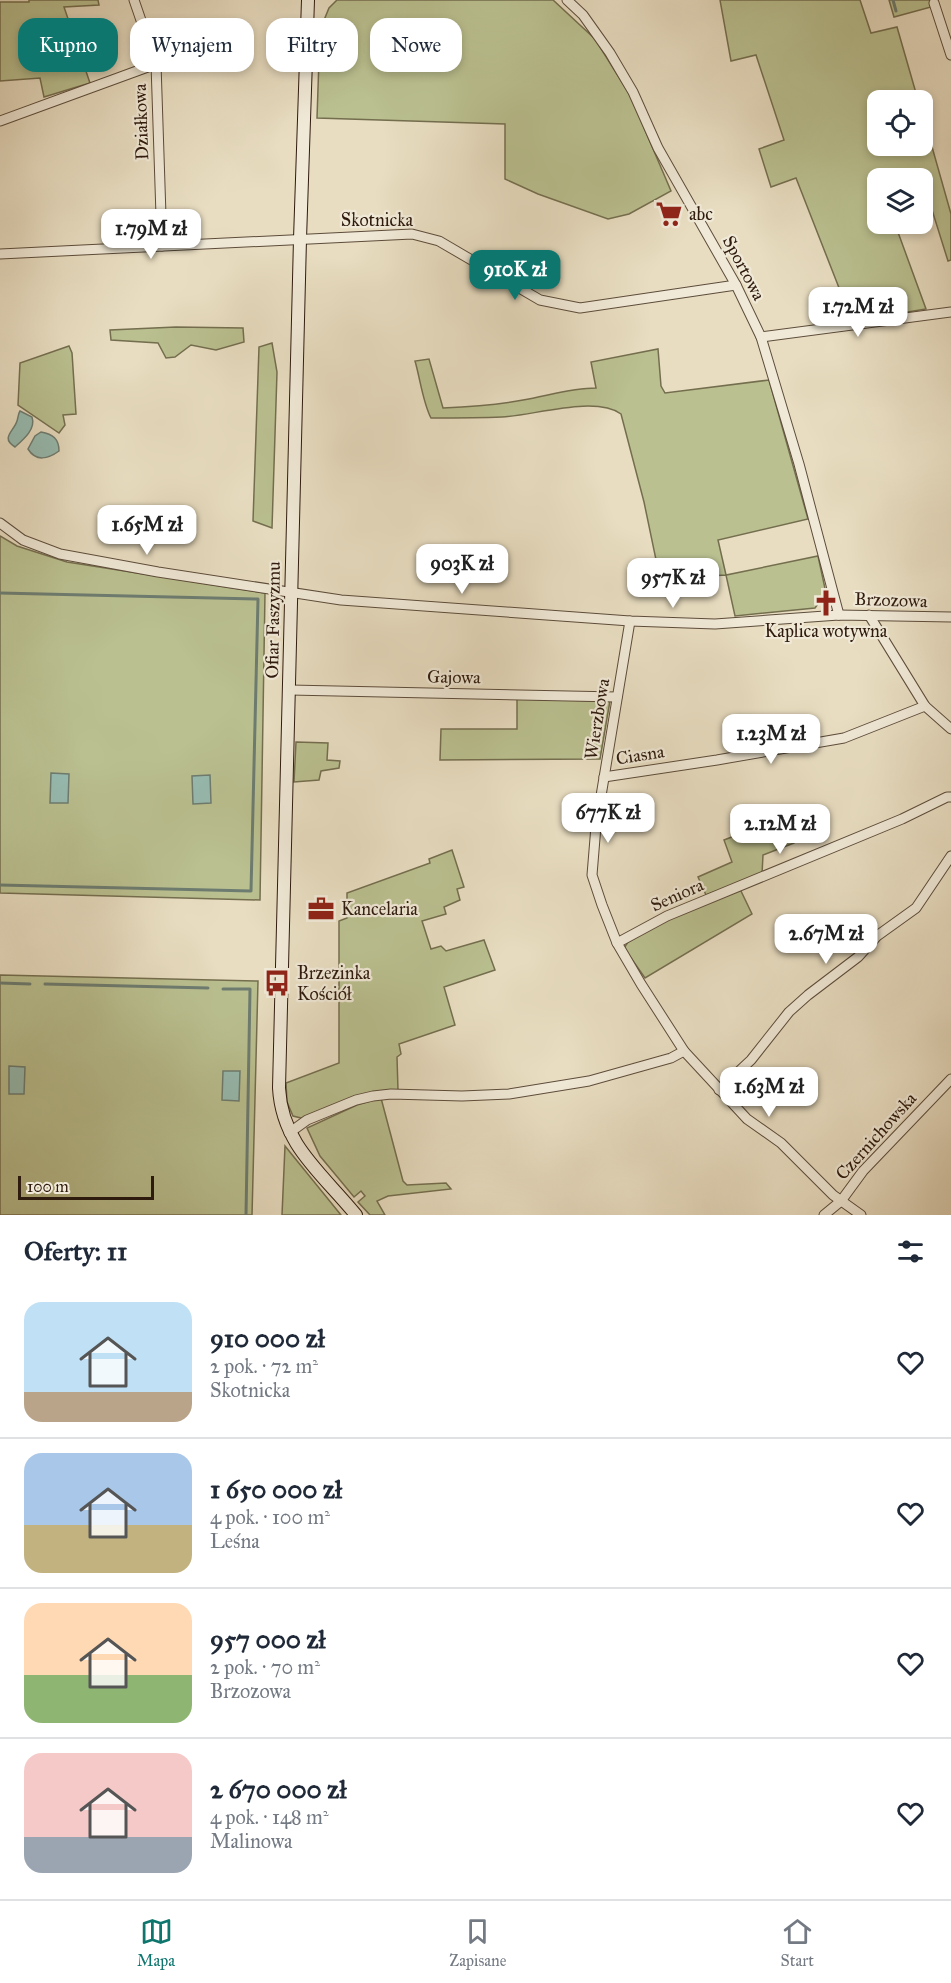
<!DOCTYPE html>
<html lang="pl">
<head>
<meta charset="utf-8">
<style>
	body { margin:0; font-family:"IM FELL Great Primer",serif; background:#f6f6f7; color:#1f2937; height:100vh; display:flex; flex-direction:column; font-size:22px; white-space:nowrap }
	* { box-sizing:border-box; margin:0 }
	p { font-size:20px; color:#747a83 }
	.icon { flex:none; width:33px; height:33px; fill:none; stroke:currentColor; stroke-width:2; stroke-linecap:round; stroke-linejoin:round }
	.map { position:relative; height:1215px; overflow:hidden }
	.details { display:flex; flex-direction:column; background:#fff; flex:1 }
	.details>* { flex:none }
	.banner { position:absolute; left:18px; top:18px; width:600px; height:54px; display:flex; gap:12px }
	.fabs { position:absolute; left:867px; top:90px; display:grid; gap:12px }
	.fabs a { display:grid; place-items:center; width:66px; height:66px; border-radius:12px; background:#fff; box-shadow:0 3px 9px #0003; font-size:30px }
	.scale { position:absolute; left:18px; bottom:15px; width:136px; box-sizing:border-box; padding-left:6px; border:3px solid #2f1b0e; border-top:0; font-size:16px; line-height:21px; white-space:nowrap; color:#2f1b0e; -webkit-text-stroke:4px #f0e9d7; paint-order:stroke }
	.price { position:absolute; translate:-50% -51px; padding:0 14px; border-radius:12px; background:#fff; color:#222; font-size:20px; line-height:39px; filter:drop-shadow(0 2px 3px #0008) }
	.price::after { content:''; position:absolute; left:50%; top:36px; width:18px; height:14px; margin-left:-9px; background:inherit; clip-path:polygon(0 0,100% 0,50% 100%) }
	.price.on { background:#0f766e; color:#fff }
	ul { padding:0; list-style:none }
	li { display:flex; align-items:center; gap:18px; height:150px; padding:0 24px }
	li+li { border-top:2px solid #e0e1e3 }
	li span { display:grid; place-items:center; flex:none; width:168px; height:120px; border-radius:18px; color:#555 }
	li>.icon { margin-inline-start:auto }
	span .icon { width:72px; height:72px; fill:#fffc; stroke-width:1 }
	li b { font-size:26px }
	h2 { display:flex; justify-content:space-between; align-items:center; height:72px; padding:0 24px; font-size:26px }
	.tag { padding:0 21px; border-radius:18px; background:#fff; box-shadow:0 3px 9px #0003; font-size:21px; line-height:54px }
	.tag.on { background:#0f766e; color:#fff }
	.dock { display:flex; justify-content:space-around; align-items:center; height:84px; border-top:2px solid #e0e1e3; background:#fff; font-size:16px; color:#747a83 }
	.dock a { display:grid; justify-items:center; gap:3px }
	.dock .on { color:#0f766e }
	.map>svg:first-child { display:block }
	.green { fill:#bac090; stroke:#746e4f; stroke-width:1.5 }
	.water { fill:#97bcb2; stroke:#6d7c70; stroke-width:1.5 }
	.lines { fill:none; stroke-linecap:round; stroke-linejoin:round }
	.stream { stroke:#6d7c70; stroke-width:3 }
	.street-casing { stroke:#5d4c3b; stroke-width:11 }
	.secondary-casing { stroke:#2f1b0e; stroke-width:14 }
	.street { stroke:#f0e9d7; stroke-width:9 }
	.secondary { stroke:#f0e9d7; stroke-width:12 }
	.labels { text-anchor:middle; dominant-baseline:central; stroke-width:4.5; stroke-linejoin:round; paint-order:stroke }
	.street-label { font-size:18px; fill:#2f1b0e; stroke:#f0e9d7 }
	.poi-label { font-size:18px; fill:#2f1b0e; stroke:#f0e9d7; text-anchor:start }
</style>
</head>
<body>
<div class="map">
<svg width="951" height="1215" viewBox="0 0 951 1215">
	<rect width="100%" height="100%" fill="#e8ddc1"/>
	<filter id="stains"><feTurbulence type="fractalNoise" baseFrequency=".00333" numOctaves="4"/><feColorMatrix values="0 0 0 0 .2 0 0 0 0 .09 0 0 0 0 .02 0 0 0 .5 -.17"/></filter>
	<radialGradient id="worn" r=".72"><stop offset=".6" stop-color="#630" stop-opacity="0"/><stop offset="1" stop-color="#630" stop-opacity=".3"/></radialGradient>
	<g class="green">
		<polygon points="29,0 98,0 99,5 64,7 90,83 44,97 40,78 0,81 0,2 29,2"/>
		<polygon points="337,0 553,0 595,39 630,95 671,191 629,214 608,219 538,194 505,179 505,124 317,118 320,30 329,8"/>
		<polygon points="720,0 860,0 871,33 897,27 918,100 878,100 878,146 922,146 923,115 951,214 951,260 948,261 922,178 918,171 898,178 878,178 878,224 895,224 926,309 852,321 796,178 771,187 759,149 784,140 756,55 731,61"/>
		<polygon points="889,0 930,0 931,7 894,17"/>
		<polygon points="176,327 243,328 244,342 216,350 191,345 175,357 166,358 158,343 111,340 110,330"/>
		<polygon points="272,343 277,372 272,528 253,521 259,347"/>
		<polygon points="69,346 72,353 76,414 63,415 65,425 59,433 18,405 20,363"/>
		<path d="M658,349L661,386L665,393L769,380L808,519L718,540L726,575L818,556L826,593L815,608L735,616L726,575L660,579L644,502L621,414C595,395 532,416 502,417C478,418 454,418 431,418C423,403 420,378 415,361L429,359L443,408C469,407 497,405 523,400C547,396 571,388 596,388L591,362Z"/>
		<polygon points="0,536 17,546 67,562 265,593 260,900 0,893"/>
		<polygon points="517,699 610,701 600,759 440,760 441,729 517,729"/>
		<polygon points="296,742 328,743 327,760 340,761 339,768 321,771 319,780 294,782"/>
		<polygon points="789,815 794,843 763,855 762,874 706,895 698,877 732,862 724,840"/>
		<polygon points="452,850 464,887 457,889 460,900 444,907 446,914 422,921 431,949 441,946 446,951 484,940 495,970 444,987 455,1025 399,1044 401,1054 397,1057 398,1090 305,1119 293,1116 287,1102 286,1083 339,1063 339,921 347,918 347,893 430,863 429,859"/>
		<polygon points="740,889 752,914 645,978 624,948 628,942 666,920"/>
		<polygon points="0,975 258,981 252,1215 0,1215"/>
		<polygon points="381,1098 403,1181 407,1185 446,1183 451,1189 388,1196 377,1201 385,1215 370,1215 358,1202 365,1196 361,1191 354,1197 320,1156 307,1128 357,1105"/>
		<polygon points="285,1146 341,1215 282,1215"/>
	</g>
	<g class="water">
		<path d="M20,411L32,417C36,429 24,439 15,447C0,438 14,431 17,421C18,418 18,414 20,411Z"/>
		<path d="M41,432C53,434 59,439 59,451C48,459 36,462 28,449L35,436Z"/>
		<polygon points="51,773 69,774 68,803 50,803"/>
		<polygon points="210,775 211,803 193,804 192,776"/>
		<polygon points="9,1066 25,1067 24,1094 9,1094"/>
		<polygon points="223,1071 240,1071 239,1101 222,1100"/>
	</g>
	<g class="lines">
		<g class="stream">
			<polyline points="893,0 896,11"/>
			<polyline points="0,593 258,599 251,891 0,885"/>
			<polyline points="0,983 30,984"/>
			<polyline points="45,984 208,988"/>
			<polyline points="223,989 250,989 246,1215"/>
		</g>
		<g class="street-casing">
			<g id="street">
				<polyline points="134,0 156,64 162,246"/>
				<polyline points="567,0 583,15 610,53 633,92 658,148 736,285 761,337 799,464 839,615"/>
				<polyline points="934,3 951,55"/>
				<polyline points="0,121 156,64"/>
				<polyline points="0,254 412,234 439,241 540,300 580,308 736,285"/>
				<polyline points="761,337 951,312"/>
				<polyline points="0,523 23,540 60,554 158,572 341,600 630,621 715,624 839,615 951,617"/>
				<polyline points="869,615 925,706 951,729"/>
				<polyline points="630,621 596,826 592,875 602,905 617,943 641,984 684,1051 747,1119 781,1143 833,1195 861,1215"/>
				<polyline points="290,690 617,697"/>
				<polyline points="604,777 717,760 844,738 925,706"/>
				<polyline points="617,943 667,916 902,819 947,797 951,797"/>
				<polyline points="719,1090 751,1060 789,1012 808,995 858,957 877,936 916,908 951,856"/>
				<polyline points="289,1133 307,1120 356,1100 373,1096 391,1094 462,1096 509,1094 589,1081 671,1058 684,1051"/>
				<polyline points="824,1215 841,1201 863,1171 951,1079"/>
			</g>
		</g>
		<g class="secondary-casing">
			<path id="secondary" d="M308,0L300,239L279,1088C282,1145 322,1173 356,1215"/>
		</g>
		<use href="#street" class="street"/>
		<use href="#secondary" class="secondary"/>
	</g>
	<defs>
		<g id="supermarket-bare" transform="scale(2.07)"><path d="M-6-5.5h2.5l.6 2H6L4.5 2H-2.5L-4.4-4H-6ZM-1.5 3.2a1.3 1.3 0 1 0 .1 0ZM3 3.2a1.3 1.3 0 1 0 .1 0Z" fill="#8f2418" stroke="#f0e9d7" stroke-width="2.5" paint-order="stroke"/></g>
		<g id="church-bare" transform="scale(2.07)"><path d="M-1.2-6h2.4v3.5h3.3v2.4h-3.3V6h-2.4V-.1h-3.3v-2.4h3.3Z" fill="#8f2418" stroke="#f0e9d7" stroke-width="2.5" paint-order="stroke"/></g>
		<g id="office-bare" transform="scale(2.07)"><path d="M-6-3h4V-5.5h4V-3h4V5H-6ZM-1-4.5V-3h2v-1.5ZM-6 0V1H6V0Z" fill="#8f2418" stroke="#f0e9d7" stroke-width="2.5" paint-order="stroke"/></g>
		<g id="bus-bare" transform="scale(2.07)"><path d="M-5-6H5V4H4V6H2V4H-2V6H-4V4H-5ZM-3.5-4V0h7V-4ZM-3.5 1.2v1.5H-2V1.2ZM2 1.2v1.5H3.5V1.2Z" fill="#8f2418" stroke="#f0e9d7" stroke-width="2.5" paint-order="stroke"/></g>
	</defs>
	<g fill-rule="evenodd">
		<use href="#supermarket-bare" x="669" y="214"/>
		<use href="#church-bare" x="826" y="603"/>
		<use href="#office-bare" x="321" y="909"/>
		<use href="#bus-bare" x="277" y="983"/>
	</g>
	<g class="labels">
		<g class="street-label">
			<text transform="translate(141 122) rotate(-92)">Działkowa</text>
			<text x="377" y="220">Skotnicka</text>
			<text transform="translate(744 268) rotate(62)">Sportowa</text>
			<text transform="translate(891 600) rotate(2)">Brzozowa</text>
			<text transform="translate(273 620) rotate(-89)">Ofiar Faszyzmu</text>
			<text transform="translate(454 677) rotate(1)">Gajowa</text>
			<text transform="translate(597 719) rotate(-81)">Wierzbowa</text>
			<text transform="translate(640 755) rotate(-9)">Ciasna</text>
			<text transform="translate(677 895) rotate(-24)">Seniora</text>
			<text transform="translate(876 1136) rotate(-48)">Czernichowska</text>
		</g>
		<g class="poi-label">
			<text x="689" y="214">abc</text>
			<text x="826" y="631" text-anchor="middle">Kaplica wotywna</text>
			<text x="341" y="909">Kancelaria</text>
			<text x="297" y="973">Brzezinka<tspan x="297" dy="21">Kościół</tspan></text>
		</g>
	</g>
	<rect width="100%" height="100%" filter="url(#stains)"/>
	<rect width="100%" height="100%" fill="url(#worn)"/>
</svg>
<div class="fabs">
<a><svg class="icon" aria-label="locate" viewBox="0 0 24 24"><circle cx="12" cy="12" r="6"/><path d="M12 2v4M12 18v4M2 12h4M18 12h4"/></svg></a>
<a><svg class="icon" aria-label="layers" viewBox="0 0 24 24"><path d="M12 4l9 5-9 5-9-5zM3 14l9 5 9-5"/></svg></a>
</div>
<div class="scale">100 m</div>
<b class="price" style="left:151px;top:260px">1.79M zł</b>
<b class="price on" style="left:515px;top:301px">910K zł</b>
<b class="price" style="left:858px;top:338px">1.72M zł</b>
<b class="price" style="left:147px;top:556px">1.65M zł</b>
<b class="price" style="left:462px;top:595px">903K zł</b>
<b class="price" style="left:673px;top:609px">957K zł</b>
<b class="price" style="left:771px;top:765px">1.23M zł</b>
<b class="price" style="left:608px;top:844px">677K zł</b>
<b class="price" style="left:780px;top:855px">2.12M zł</b>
<b class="price" style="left:826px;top:965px">2.67M zł</b>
<b class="price" style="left:769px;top:1118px">1.63M zł</b>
<div class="banner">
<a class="tag on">Kupno</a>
<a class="tag">Wynajem</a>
<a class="tag">Filtry</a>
<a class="tag">Nowe</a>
</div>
</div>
<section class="details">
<h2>Oferty: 11<svg class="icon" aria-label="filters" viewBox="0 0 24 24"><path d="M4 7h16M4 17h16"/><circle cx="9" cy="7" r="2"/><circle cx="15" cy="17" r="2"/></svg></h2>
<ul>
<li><span style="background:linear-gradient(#bfe0f5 75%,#b9a48a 0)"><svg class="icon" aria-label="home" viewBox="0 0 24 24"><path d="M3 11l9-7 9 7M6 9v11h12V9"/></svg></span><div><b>910 000 zł</b><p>2 pok. · 72 m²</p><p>Skotnicka</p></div><svg class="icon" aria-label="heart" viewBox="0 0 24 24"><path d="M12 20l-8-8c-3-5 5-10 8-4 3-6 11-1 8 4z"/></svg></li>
<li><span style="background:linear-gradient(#a9c7e8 60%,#c2b280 0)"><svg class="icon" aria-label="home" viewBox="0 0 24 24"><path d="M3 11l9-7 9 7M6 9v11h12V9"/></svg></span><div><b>1 650 000 zł</b><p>4 pok. · 100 m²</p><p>Leśna</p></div><svg class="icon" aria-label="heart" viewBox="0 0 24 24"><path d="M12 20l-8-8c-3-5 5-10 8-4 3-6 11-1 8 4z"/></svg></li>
<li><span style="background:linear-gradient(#ffd9b3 60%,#8fb573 0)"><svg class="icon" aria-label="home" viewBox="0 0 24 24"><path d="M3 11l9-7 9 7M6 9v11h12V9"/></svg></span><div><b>957 000 zł</b><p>2 pok. · 70 m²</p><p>Brzozowa</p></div><svg class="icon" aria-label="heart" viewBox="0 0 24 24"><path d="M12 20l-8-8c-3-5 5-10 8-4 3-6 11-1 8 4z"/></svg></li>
<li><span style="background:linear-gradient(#f6c9c9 70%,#9aa5b1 0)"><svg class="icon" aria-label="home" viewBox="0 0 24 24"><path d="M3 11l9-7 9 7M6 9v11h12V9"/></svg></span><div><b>2 670 000 zł</b><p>4 pok. · 148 m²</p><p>Malinowa</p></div><svg class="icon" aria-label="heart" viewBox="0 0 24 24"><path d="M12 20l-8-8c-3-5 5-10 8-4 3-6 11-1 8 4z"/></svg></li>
</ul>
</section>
<nav class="dock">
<a class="on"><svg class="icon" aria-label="map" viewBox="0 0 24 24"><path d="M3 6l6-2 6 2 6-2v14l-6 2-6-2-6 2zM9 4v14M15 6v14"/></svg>Mapa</a>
<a><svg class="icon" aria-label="saved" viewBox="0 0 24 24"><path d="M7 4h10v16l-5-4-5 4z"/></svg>Zapisane</a>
<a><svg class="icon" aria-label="home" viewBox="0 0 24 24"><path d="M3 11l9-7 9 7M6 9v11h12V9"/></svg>Start</a>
</nav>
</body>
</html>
